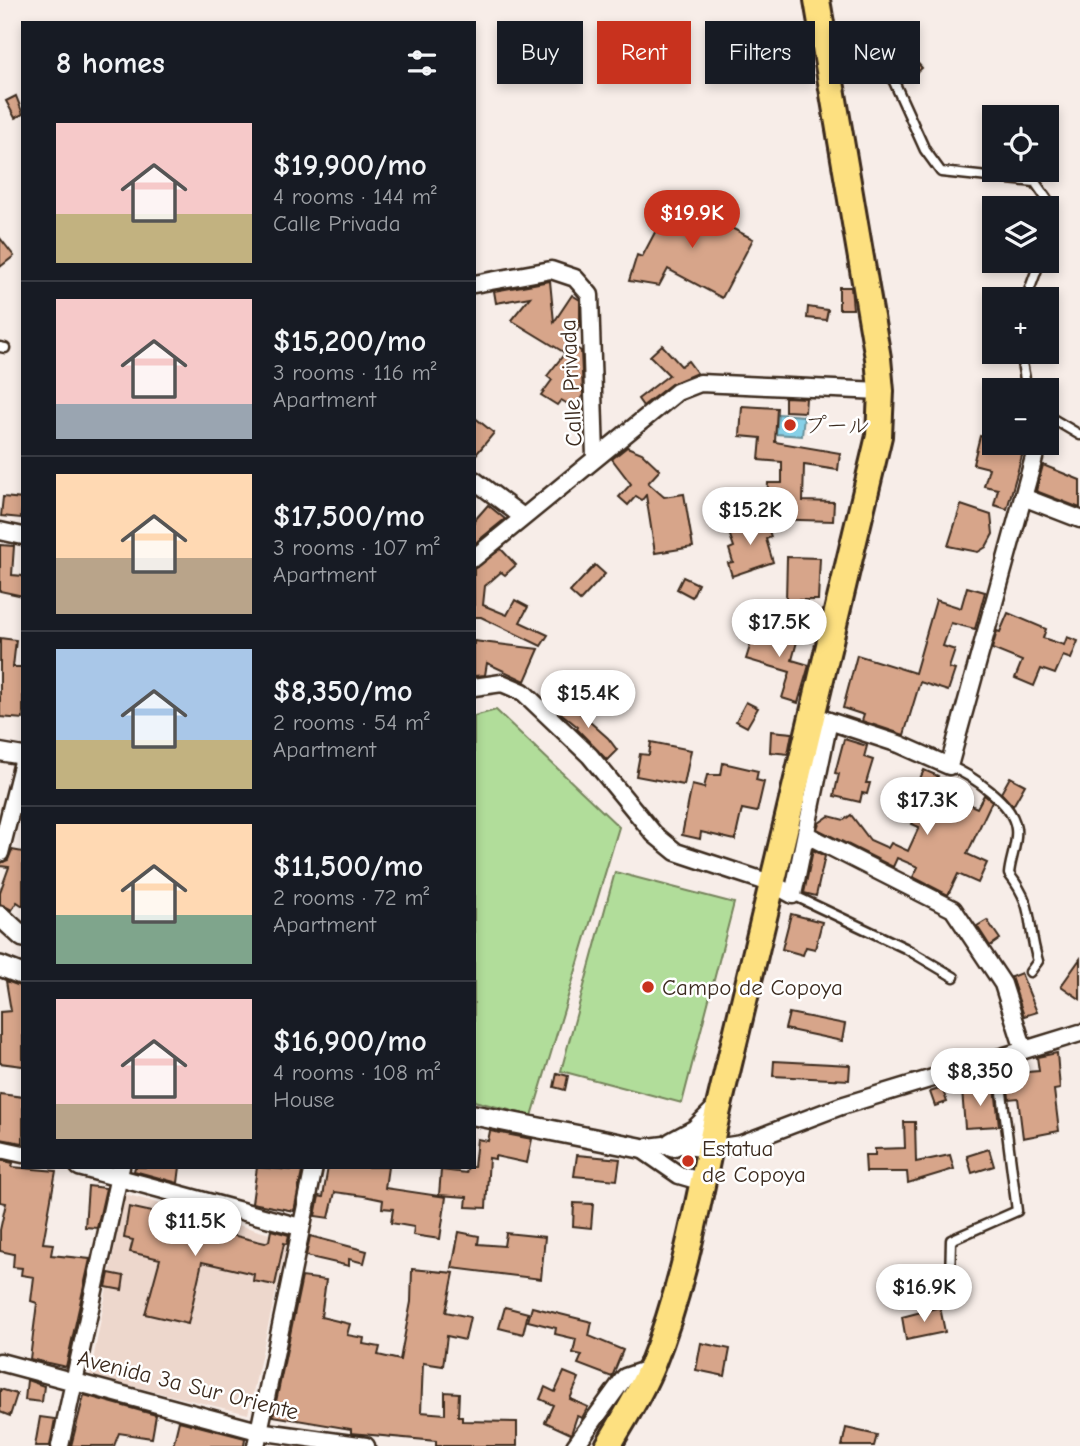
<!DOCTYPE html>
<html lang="en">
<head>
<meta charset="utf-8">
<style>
	body { margin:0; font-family:"Comic Neue","Klee One",sans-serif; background:#20242c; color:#f1f3f6; height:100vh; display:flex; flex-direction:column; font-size:26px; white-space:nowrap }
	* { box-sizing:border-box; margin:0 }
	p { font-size:23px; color:#9ea1a6 }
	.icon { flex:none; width:38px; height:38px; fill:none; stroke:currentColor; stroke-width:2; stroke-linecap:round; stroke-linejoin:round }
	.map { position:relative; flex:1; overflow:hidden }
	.details { position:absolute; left:21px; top:21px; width:455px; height:1148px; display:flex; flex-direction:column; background:#171b24; border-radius:0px; box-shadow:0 4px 10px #0003 }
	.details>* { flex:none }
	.banner { position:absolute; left:497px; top:21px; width:478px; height:63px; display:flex; gap:14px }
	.controls { position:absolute; left:982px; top:105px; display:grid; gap:14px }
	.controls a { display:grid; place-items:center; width:77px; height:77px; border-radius:0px; background:#171b24; box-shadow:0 4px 10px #0003; font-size:35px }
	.price { position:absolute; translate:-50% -60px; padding:0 16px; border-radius:24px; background:#fff; color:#222; font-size:23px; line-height:46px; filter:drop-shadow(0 2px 4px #0008) }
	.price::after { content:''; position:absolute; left:50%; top:42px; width:21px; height:16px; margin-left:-10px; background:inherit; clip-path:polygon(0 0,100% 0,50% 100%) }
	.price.selected { background:#c8321e; color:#fff }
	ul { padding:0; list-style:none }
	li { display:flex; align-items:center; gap:21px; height:175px; padding:0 35px }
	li+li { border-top:2px solid #363941 }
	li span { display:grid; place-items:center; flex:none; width:196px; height:140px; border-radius:0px; color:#555 }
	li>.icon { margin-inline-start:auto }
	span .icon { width:84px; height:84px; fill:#fffc; stroke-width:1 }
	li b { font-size:30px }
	h2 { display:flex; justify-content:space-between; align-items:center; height:84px; padding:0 35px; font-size:30px }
	.tag { padding:0 24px; border-radius:0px; background:#171b24; box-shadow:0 4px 10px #0003; font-size:24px; line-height:63px }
	.tag.selected { background:#c8321e; color:#fff }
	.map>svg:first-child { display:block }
	.built { fill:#edd7cc }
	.green { fill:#b1dd9a; stroke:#76845c; stroke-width:2 }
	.water { fill:#86d0e7; stroke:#688e97; stroke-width:2 }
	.building { fill:#d7a58a; stroke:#3b2a1e; stroke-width:2 }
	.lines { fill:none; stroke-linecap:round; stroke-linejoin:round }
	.service-casing { stroke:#3b2a1e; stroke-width:13 }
	.minor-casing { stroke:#3b2a1e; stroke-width:21 }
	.tertiary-casing { stroke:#3b2a1e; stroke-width:24 }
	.secondary-casing { stroke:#3b2a1e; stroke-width:28 }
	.primary-casing { stroke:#3b2a1e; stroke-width:30 }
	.service { stroke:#fff; stroke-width:8 }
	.minor { stroke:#fff; stroke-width:16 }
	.tertiary { stroke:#fff; stroke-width:19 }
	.secondary { stroke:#fff; stroke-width:23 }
	.primary { stroke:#fde080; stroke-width:24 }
	.poi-dot { fill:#c8321e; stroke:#fff; stroke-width:2.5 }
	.labels { text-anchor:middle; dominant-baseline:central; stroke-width:5; stroke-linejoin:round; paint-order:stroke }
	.street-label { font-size:23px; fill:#3b2a1e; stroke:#fff }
	.poi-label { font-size:23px; fill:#3b2a1e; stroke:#fff; text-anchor:start }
</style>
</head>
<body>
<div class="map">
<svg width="1080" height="1446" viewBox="0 0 1080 1446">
	<rect width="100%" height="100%" fill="#f7ede8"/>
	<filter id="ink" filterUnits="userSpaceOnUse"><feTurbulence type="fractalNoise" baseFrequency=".0143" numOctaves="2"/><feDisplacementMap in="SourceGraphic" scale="14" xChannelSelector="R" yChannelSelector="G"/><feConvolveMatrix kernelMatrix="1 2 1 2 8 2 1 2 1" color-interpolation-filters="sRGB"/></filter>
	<g filter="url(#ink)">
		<polygon class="built" points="125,1194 288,1239 248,1414 90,1376"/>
		<g class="green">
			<polygon points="496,710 619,827 532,1116 474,1101 474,716"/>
			<polygon points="615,872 734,903 682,1103 561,1071"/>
		</g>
		<polygon class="water" points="778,414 804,416 802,436 776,434"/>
		<g class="building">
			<polygon points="914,59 922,68 912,77 904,68"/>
			<polygon points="16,96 23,114 15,118 6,101"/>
			<polygon points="673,198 753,239 722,298 668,269 659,286 629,281 637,255 642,257"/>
			<polygon points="0,238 14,256 0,267"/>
			<polygon points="550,281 554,322 572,295 580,300 580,326 569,343 581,351 583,395 575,408 561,400 557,405 541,395 552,380 547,376 565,353 511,320 530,297 496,303 494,291"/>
			<polygon points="839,287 851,287 853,309 839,309"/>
			<polygon points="808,307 828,310 826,320 807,318"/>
			<polygon points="662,345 681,366 688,361 697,373 671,384 643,406 638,399 669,375 650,356"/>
			<polygon points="785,397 806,398 805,412 785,411"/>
			<polygon points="742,406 777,408 775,442 840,453 838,470 804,465 803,501 834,502 833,521 766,519 768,483 782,483 782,462 759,460 761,438 740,436"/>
			<polygon points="474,417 494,433 474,457"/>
			<polygon points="980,436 994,440 994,443 1025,445 1007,509 994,505 998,489 984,486 989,468 973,464"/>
			<polygon points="627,447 642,453 660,470 648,483 664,497 684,494 693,547 655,553 646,495 642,500 636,496 628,505 619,497 631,484 612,459"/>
			<polygon points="1043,465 1080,480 1080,508 1036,491"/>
			<polygon points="3,497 23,499 21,518 1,516"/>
			<polygon points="488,505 505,519 474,544 474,521"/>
			<polygon points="961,505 991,515 993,534 986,547 978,552 948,546"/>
			<polygon points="765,518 771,537 766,539 773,562 732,576 728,563 733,562 729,549 734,547 728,530"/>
			<polygon points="0,545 14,546 12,575 23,576 23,596 0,591"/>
			<polygon points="501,549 516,565 505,575 501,572 485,586 483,605 507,615 515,600 528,607 520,622 548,635 541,646 481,617 474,617 474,569"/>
			<polygon points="787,557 820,558 818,600 786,600"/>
			<polygon points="595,565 605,574 580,601 570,592"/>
			<polygon points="683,577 698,584 692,597 677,589"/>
			<polygon points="967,587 985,592 975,629 951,623 943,646 955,650 949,668 955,670 948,691 920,682 904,735 862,721 864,715 843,708 857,655 915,673 936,600 961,608"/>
			<polygon points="1008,613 1046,629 1043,638 1064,645 1067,637 1078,641 1071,659 1063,656 1055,674 1041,669 1034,686 1015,678 1022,661 992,649 997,631 1000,632"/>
			<polygon points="756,627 798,638 792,660 809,665 798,703 782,698 790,672 746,659"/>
			<polygon points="0,638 16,640 13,667 23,667 23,719 0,717"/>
			<polygon points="474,641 539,649 525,681 487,663 485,675 474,676"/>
			<polygon points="592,686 621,696 616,710 587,700"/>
			<polygon points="563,698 608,738 617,750 607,760 577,729 578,727 557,710"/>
			<polygon points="746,702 758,708 747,727 736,721"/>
			<polygon points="771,731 792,733 788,754 770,752"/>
			<polygon points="844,739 867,746 864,757 873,760 866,783 870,783 867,794 862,793 860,802 834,796 839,774 835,773"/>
			<polygon points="651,742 691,750 684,785 636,776 640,754 649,755"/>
			<polygon points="723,763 758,771 756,780 764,782 757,812 742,809 735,840 701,832 700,839 682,835 692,785 704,788 707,775 721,775"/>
			<polygon points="924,770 938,776 933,786 951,796 977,808 984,795 992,801 967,854 987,863 978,883 958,874 948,895 913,877 918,867 897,858 893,867 817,829 819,823 829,816 844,820 851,815 870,840 888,848 891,843 908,851 919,827 912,824 924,799 913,793"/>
			<polygon points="1010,777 1025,785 1013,806 1001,793"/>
			<polygon points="12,850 23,852 23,906 17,902 12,910 0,904 0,892 9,867 0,866 0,863 8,860"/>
			<polygon points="813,850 825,856 816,896 804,893"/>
			<polygon points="791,914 822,922 815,949 806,947 803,955 782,949"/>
			<polygon points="987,920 1000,939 990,946 977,926"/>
			<polygon points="1080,959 1080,999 1061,986"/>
			<polygon points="1021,973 1037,1012 1024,1016 1011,977"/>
			<polygon points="6,981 23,987 23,1066 0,1063 0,1012 11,1011"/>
			<polygon points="789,1013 845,1024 842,1041 785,1029"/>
			<polygon points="1057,1053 1060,1089 1054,1090 1059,1131 1023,1138 1018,1098 1009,1099 1008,1086 1015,1086 1014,1073 1039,1071 1037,1057"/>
			<polygon points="774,1061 850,1065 849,1080 773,1076"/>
			<polygon points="557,1073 568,1076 565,1090 554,1087"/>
			<polygon points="995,1087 999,1126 965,1128 962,1090"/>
			<polygon points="942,1088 947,1102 935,1106 930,1092"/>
			<polygon points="0,1094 23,1097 23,1143 0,1139"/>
			<polygon points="904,1122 915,1122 916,1162 950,1155 954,1169 908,1183 907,1172 866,1172 865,1155 875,1155 875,1149 905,1148"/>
			<polygon points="490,1131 532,1139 527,1163 495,1156 495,1159 489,1158 486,1208 466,1207 467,1197 439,1195 441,1170 466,1173 468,1167 474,1167 477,1139 488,1141"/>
			<polygon points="989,1149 994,1166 972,1173 967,1156"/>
			<polygon points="577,1155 620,1159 617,1180 574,1176"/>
			<polygon points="0,1160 13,1163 12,1167 56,1171 43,1243 53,1244 51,1255 90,1259 66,1367 30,1359 37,1303 31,1301 34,1277 21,1275 22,1268 13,1267 14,1254 0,1251 0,1230 6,1203 0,1202"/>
			<polygon points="135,1167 180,1167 178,1183 134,1171"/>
			<polygon points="257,1167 291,1170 292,1167 303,1167 294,1211 252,1203"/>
			<polygon points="328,1167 388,1167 385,1188 446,1197 440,1239 413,1235 414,1227 391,1223 393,1209 382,1208 383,1200 364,1196 335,1192 329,1218 315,1216 319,1196 323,1197"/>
			<polygon points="88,1186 106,1188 97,1228 85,1227"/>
			<polygon points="574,1203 593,1204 591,1228 573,1226"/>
			<polygon points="129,1207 212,1225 211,1230 265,1243 269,1241 271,1230 289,1235 287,1244 284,1243 275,1285 253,1281 254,1274 202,1262 188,1324 145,1314 160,1259 130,1252 133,1240 124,1238"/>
			<polygon points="459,1232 479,1236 478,1244 504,1246 506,1233 545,1237 541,1279 452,1268"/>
			<polygon points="310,1236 367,1251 364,1263 349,1259 349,1266 306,1256"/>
			<polygon points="412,1269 454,1273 446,1312 470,1317 465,1340 447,1336 443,1366 423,1363 421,1412 445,1414 445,1392 459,1393 458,1416 462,1416 462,1421 517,1422 517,1446 436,1446 436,1441 351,1433 351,1429 273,1416 302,1277 326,1280 321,1317 350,1324 347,1335 364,1338 363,1344 380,1347 378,1355 400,1360 411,1302"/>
			<polygon points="109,1273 124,1276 122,1290 106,1287"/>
			<polygon points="505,1307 528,1313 523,1334 499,1328"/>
			<polygon points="532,1307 592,1322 589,1336 623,1350 612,1377 578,1364 582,1355 573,1353 576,1339 555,1334 556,1328 528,1321"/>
			<polygon points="940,1307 945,1332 906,1340 902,1317"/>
			<polygon points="701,1343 730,1349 725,1376 696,1370"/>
			<polygon points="564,1372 579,1378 570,1399 588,1407 582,1418 577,1416 571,1434 545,1422 553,1405 540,1399 545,1387 555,1392"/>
			<polygon points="27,1380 44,1386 42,1402 25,1400"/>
			<polygon points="0,1389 17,1394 10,1416 0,1412"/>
			<polygon points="84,1395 156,1415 152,1438 119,1433 114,1446 71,1446"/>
			<polygon points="40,1417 55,1419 50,1446 35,1446"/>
			<polygon points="179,1421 245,1438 244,1446 173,1446"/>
			<polygon points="846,1428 877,1435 874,1446 842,1446"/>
		</g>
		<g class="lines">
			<g class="service-casing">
				<g id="service">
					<polyline points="831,60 861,57 886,64 925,150 941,172 1035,182 1051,205 1046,237"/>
					<polyline points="1026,299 1040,261"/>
					<polyline points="0,347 5,348"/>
					<polyline points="1020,352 1027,390"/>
					<polyline points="1046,415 1080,435"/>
					<path d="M949,766C971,775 1014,803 1016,829C1018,843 1010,860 1009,874C1036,908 1026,923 1038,961L1030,972"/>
					<polyline points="793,895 905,948 954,977"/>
					<polyline points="950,1281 951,1240 1017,1211 998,1061"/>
				</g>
			</g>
			<g class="minor-casing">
				<g id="minor">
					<polyline points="474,284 551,270 575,278 590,295 595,457"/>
					<polyline points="474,480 523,517"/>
					<polyline points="1023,497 1080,519"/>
					<polyline points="0,531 23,536"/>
					<polyline points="474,558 677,392 700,383 881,391"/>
					<polyline points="474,687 502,683 523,692 590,756 654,834 676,852 773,884 793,895 829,721"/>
					<polyline points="820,718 899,744 949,766 1038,443"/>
					<polyline points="0,752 23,756"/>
					<polyline points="807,835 953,909 1003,984 1024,1050"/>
					<polyline points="0,853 23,762"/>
					<polyline points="640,1148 673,1144 709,1149 741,1144 841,1106 1080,1033"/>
					<polyline points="640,1148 679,1175 703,1182"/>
					<polyline points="0,1149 23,1154"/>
					<polyline points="79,1167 300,1227"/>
					<polyline points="0,1362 258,1431 366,1446"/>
					<polyline points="60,1446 121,1167"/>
					<polyline points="256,1446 314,1167"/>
					<polyline points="575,1446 625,1377 651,1368"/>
				</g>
			</g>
			<g class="tertiary-casing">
				<g id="tertiary">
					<polyline points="0,916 23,937"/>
					<polyline points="0,966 23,975"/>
					<polyline points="474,1115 640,1148"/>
				</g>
			</g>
			<g class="secondary-casing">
				<polyline id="secondary" points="673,1144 697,1131 718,1110"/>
			</g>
			<g class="primary-casing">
				<path id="primary" d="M608,1446C623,1420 641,1393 652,1365C685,1284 699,1195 718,1110L879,436L881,391L878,358L817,0"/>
			</g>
			<use href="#service" class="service"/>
			<use href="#minor" class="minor"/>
			<use href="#tertiary" class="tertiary"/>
			<use href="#secondary" class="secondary"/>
			<use href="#primary" class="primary"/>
		</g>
	</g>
	<g class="poi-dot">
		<circle cx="790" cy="425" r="7"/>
		<circle cx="648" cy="987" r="7"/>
		<circle cx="688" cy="1161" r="7"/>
	</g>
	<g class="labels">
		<g class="street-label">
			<text transform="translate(571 383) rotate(-93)">Calle Privada</text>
			<text transform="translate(188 1385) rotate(14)">Avenida 3a Sur Oriente</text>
		</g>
		<g class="poi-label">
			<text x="804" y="425">プール</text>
			<text x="662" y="987">Campo de Copoya</text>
			<text x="702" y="1148">Estatua<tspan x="702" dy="26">de Copoya</tspan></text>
		</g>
	</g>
</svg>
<div class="controls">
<a><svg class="icon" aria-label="locate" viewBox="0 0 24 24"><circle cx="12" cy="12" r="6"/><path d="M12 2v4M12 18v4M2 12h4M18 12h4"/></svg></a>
<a><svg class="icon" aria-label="layers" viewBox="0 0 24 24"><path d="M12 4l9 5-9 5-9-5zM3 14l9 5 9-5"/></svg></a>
<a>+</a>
<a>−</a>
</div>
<b class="price selected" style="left:692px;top:250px">$19.9K</b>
<b class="price" style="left:750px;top:547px">$15.2K</b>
<b class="price" style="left:779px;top:659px">$17.5K</b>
<b class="price" style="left:588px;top:730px">$15.4K</b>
<b class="price" style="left:927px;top:837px">$17.3K</b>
<b class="price" style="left:980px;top:1108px">$8,350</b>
<b class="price" style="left:195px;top:1258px">$11.5K</b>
<b class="price" style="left:924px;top:1324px">$16.9K</b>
<div class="banner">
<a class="tag">Buy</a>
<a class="tag selected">Rent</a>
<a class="tag">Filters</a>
<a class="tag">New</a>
</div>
<section class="details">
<h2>8 homes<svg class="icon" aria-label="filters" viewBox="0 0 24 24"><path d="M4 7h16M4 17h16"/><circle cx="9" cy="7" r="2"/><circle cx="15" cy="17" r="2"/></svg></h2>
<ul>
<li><span style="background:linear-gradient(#f6c9c9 65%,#c2b280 0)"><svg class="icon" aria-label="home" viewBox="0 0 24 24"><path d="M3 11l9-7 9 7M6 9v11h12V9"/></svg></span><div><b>$19,900/mo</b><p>4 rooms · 144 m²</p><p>Calle Privada</p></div></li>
<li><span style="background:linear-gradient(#f6c9c9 75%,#9aa5b1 0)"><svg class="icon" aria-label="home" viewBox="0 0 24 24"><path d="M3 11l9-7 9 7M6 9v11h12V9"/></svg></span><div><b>$15,200/mo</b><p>3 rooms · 116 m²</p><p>Apartment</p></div></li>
<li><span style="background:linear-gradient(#ffd9b3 60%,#b9a48a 0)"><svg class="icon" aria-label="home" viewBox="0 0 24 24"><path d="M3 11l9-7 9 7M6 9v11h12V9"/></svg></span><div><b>$17,500/mo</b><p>3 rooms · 107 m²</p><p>Apartment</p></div></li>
<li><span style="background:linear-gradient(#a9c7e8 65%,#c2b280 0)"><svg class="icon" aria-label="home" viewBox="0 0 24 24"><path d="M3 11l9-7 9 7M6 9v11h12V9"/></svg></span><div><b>$8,350/mo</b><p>2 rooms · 54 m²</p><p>Apartment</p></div></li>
<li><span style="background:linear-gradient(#ffd9b3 65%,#7fa58c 0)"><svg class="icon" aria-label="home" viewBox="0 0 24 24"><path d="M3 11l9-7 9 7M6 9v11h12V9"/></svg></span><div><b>$11,500/mo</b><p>2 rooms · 72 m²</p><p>Apartment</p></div></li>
<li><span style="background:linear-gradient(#f6c9c9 75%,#b9a48a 0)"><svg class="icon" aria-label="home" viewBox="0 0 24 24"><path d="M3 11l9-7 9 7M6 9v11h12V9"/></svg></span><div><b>$16,900/mo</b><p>4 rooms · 108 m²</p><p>House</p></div></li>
</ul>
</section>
</div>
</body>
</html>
